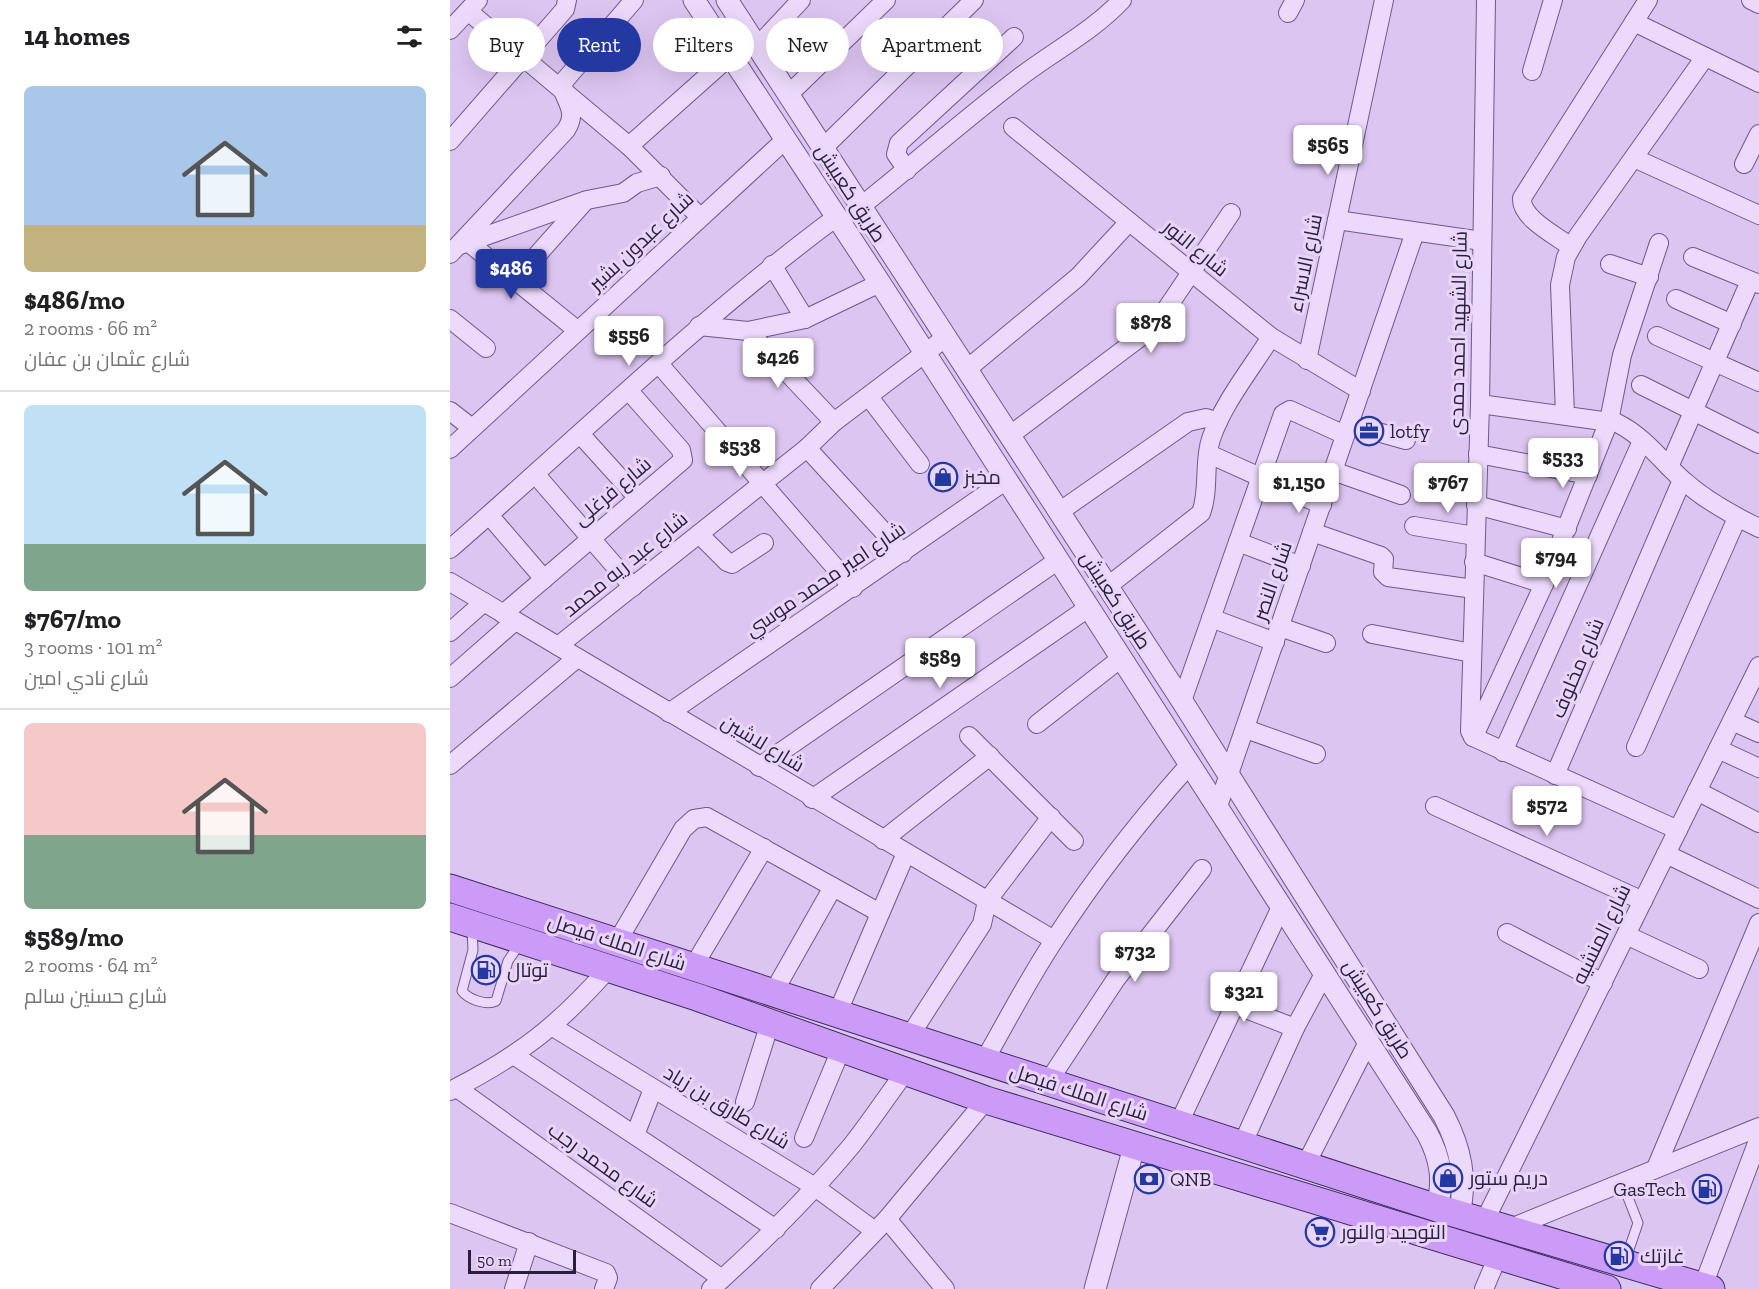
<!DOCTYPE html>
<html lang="en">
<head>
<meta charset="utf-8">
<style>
	body { margin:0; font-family:"Zilla Slab",Cairo,serif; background:#f6f6f6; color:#202124; height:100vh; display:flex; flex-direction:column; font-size:22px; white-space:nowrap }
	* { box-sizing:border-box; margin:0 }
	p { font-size:20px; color:#757577 }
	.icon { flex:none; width:33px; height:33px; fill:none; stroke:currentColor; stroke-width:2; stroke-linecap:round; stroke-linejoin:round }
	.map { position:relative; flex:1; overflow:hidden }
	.sheet { display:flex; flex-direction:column; background:#fff; width:450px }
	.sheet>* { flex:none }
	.guide { position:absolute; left:18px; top:18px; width:570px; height:54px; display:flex; gap:12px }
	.scale { position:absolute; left:18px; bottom:15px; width:108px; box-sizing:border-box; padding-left:6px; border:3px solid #281e3d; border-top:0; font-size:16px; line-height:21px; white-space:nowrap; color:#281e3d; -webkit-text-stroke:4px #e9d5f8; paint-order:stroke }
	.price { position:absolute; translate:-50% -51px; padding:0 14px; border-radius:6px; background:#fff; color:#222; font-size:20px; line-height:39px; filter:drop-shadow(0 2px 3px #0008) }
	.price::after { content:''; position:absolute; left:50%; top:36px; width:18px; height:14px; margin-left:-9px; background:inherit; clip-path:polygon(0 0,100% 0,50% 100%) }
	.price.on { background:#2438a2; color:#fff }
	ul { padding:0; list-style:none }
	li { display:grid; align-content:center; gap:12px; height:318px; padding:0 24px }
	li+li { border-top:2px solid #e0e0e0 }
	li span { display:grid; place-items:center; height:186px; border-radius:9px; color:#555 }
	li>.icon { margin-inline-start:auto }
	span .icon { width:108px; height:108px; fill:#fffc; stroke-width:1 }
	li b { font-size:26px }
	h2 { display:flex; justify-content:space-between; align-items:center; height:72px; padding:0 24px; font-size:26px }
	.pill { padding:0 21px; border-radius:27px; background:#fff; box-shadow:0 6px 24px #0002; font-size:21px; line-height:54px }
	.pill.on { background:#2438a2; color:#fff }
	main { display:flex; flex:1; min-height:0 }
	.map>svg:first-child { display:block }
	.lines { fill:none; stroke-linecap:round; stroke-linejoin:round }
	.service-casing { stroke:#6d598e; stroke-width:11 }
	.minor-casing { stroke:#6d598e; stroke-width:20 }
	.tertiary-casing { stroke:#6d598e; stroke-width:23 }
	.primary-casing { stroke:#3c2d5c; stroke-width:29 }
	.service { stroke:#ecd9fb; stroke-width:9 }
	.minor { stroke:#ecd9fb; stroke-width:18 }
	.tertiary { stroke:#ecd9fb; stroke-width:21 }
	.primary { stroke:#cc9af7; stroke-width:27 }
	.labels { text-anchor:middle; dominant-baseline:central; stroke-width:6; stroke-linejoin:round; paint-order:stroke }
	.street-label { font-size:20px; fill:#281e3d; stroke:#e9d5f8 }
	.poi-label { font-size:20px; fill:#281e3d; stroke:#e9d5f8; text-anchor:start }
</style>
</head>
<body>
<main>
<section class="sheet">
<h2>14 homes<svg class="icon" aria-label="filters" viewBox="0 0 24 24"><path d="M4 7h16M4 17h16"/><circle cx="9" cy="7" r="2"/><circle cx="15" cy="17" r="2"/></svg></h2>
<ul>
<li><span style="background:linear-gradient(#a9c7e8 75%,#c2b280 0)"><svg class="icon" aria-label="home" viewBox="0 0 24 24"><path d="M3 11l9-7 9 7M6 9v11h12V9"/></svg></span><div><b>$486/mo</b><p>2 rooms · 66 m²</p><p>شارع عثمان بن عفان</p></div></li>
<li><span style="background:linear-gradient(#bfe0f5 75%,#7fa58c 0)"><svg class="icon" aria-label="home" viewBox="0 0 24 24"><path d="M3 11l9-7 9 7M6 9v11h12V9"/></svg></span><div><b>$767/mo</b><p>3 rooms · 101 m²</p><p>شارع نادي امين</p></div></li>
<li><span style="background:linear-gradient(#f6c9c9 60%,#7fa58c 0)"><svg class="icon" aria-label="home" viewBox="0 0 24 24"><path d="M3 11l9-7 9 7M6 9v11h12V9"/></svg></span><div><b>$589/mo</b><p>2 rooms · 64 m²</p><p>شارع حسنين سالم</p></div></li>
</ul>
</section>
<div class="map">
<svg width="1309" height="1289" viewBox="0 0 1309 1289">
	<rect width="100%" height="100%" fill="#ddc5f2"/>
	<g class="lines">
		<g class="service-casing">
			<g id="service">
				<path d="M22,929L23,950L12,991C18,999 36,1006 46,1001L58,961L71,942"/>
				<polyline points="1172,1182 1188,1223 1175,1261"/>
			</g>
		</g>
		<g class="minor-casing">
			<g id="minor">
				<polyline points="1301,0 1309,4"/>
				<polyline points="18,11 179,146 250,217"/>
				<polyline points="838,13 845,0"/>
				<polyline points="1184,22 1309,83"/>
				<polyline points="0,30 28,0"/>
				<polyline points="307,47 351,0"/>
				<polyline points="1082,71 1103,0"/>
				<polyline points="338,95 436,0"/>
				<polyline points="563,127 821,337 911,391"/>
				<polyline points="0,141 115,9 117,0"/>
				<polyline points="179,146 280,56"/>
				<polyline points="373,148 524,0"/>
				<polyline points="1184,158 1309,215"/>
				<polyline points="1294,164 1309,134"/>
				<polyline points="457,170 446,154 449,143 564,37"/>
				<path d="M410,207C464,164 515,119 570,77C604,51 643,31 672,0"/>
				<polyline points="887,220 1032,241"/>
				<polyline points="18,242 127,330"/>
				<polyline points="10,245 137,200 173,193 187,183 211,176"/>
				<path d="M1121,247C1107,236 1070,218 1072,198L1198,0"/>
				<path d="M0,254L116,130C127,113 118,105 112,88L115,80L184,0"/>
				<polyline points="1243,257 1309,284"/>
				<polyline points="1160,264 1199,277"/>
				<polyline points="322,265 355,319"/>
				<polyline points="65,280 135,201"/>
				<polyline points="1226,299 1282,324"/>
				<polyline points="0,319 36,348"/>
				<polyline points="249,326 298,331 355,319 430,283"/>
				<polyline points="298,331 384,422"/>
				<polyline points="1207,336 1309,382"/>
				<polyline points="857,360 934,0"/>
				<polyline points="209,364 403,588"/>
				<polyline points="516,370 628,277 678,223"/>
				<polyline points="1191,385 1309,444"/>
				<polyline points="419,397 470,464"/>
				<path d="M1030,404L1167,423C1194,436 1212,462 1234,481C1256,501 1282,515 1309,528"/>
				<polyline points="0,411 22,428"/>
				<polyline points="1115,415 1110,285 1116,257 1128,236 1255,57"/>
				<polyline points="899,424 956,440"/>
				<polyline points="131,435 188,498"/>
				<polyline points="559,436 705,326 781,213"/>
				<polyline points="357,448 453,553"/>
				<polyline points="0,449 335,140"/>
				<polyline points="759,454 872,505"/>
				<polyline points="1028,454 1138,475"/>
				<polyline points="1219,467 1300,281"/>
				<polyline points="883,471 951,495"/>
				<polyline points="86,475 183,587"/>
				<polyline points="1026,505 1117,529"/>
				<polyline points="609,512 738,422 756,418 768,422"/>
				<polyline points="39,515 94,579"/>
				<polyline points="964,526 1025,536"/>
				<polyline points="862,532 931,556 934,559 933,572 938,577 1024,589"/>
				<polyline points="249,534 277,562 282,564 314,543"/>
				<polyline points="788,542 851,566"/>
				<path d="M0,549C128,438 249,319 385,218"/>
				<polyline points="1024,562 1094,584"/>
				<polyline points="0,582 604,940"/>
				<path d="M658,586L751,513C760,489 753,462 761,439C773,403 801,369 821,337"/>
				<polyline points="53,614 233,460 231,450 179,391"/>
				<polyline points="761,618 825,642"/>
				<polyline points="830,627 876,643"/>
				<polyline points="0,632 34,602"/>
				<polyline points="922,634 1022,653"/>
				<polyline points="108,646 357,448 384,422 495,338"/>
				<polyline points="0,678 65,621"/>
				<polyline points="732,701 833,414 840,410 895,435"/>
				<polyline points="219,713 555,481"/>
				<polyline points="1282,721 1309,733"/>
				<polyline points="587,724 670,659"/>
				<polyline points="796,729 866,754"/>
				<polyline points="519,736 624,841"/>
				<polyline points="1024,736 1094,584 1159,421 1172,355 1209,243"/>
				<polyline points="1023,737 1020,731 1030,404 1036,0"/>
				<polyline points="1023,737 1228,830"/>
				<polyline points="1186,747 1287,518"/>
				<polyline points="1268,749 1309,768"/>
				<polyline points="1053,752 1192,441"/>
				<polyline points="0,765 127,658"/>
				<polyline points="309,767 607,561"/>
				<polyline points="1105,775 1232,480"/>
				<polyline points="1247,791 1309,823"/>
				<polyline points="362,799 638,608"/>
				<polyline points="985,806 1193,901"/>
				<polyline points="767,809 965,232"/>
				<polyline points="433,840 540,756"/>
				<polyline points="1216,854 1309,899"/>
				<polyline points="1057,933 1153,983"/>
				<polyline points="1176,935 1249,969"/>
				<polyline points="167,942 233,829 244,819 257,817 430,913"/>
				<polyline points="243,967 314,848"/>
				<polyline points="323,993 383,887"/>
				<polyline points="783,1004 845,1028"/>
				<polyline points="387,1014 456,853"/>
				<polyline points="103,1027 365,1187 425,1231"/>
				<polyline points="459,1037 532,924 537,901 601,817"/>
				<polyline points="65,1056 326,1229"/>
				<path d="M534,1061C557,1021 579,978 605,939C645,877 690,820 739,765"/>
				<polyline points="598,1082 666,979 752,869"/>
				<polyline points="7,1088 272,1279"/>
				<path d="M0,1091C69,1056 108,1026 159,968"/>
				<polyline points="295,1102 320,1023"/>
				<polyline points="728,1125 831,907"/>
				<polyline points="185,1135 203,1089"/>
				<polyline points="354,1138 392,1047"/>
				<polyline points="792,1145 845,1028 874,974"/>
				<polyline points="855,1166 918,1042"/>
				<polyline points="1206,1168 1309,923"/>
				<polyline points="0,1213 156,1273 158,1278 154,1289"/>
				<polyline points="437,1219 495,1289"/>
				<polyline points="1034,1222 1309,666"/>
				<polyline points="1058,1229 1309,1127"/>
				<polyline points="1253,1286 1309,1138"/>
				<polyline points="64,1289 79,1242"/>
				<path d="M261,1289C311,1244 359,1197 402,1145C421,1121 438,1095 456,1071"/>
				<polyline points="370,1289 437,1219 536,1100"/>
				<polyline points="1034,1289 1048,1256"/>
			</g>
		</g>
		<g class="tertiary-casing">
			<g id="tertiary">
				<path d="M244,0L430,283L977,1133C991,1159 994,1180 987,1208"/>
				<path d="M277,0L732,701L994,1116C1011,1149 1017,1178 1009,1215"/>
				<polyline points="645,1289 684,1147"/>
			</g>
		</g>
		<g class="primary-casing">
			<g id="primary">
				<polyline points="0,888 987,1208 1261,1289"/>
				<polyline points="0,917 247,997 536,1100 1157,1289"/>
			</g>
		</g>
		<use href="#service" class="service"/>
		<use href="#minor" class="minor"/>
		<use href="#tertiary" class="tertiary"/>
		<use href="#primary" class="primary"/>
	</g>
	<defs>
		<g id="office-ring" transform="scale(1.5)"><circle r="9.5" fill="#e9d5f8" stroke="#2438a2" stroke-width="1.5"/><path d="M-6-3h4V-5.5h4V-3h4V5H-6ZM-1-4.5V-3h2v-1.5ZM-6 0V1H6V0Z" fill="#2438a2"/></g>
		<g id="shop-ring" transform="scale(1.5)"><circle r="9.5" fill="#e9d5f8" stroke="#2438a2" stroke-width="1.5"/><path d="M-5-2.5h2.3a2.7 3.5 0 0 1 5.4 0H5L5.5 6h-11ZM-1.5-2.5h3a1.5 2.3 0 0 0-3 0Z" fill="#2438a2"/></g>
		<g id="fuel-ring" transform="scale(1.5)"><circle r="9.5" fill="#e9d5f8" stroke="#2438a2" stroke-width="1.5"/><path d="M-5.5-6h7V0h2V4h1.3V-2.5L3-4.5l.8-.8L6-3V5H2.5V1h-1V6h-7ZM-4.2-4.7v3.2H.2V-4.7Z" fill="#2438a2"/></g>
		<g id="bank-ring" transform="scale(1.5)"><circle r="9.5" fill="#e9d5f8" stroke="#2438a2" stroke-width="1.5"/><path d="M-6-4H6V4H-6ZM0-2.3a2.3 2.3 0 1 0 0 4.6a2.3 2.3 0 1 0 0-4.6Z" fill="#2438a2"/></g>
		<g id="supermarket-ring" transform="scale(1.5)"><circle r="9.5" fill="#e9d5f8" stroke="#2438a2" stroke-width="1.5"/><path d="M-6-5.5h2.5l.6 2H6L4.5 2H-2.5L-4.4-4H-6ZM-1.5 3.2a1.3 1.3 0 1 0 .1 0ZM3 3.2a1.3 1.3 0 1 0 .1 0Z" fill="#2438a2"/></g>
	</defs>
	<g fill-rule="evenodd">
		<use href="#office-ring" x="919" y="431"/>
		<use href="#shop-ring" x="493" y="477"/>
		<use href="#fuel-ring" x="36" y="970"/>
		<use href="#shop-ring" x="998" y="1178"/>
		<use href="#bank-ring" x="699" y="1179"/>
		<use href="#fuel-ring" x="1257" y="1189"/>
		<use href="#supermarket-ring" x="870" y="1232"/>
		<use href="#fuel-ring" x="1169" y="1256"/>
	</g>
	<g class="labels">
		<g class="street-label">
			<text transform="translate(401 193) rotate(57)">طريق كعبيش</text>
			<text transform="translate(191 241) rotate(-43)">شارع عبدون بشير</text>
			<text transform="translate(746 248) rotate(39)">شارع النور</text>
			<text transform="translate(855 263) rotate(-78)">شارع الاسراء</text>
			<text transform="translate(1008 333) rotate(-89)">شارع الشهيد احمد حمدى</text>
			<text transform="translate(162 491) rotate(-40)">شارع فرغلى</text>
			<text transform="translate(175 564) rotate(-39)">شارع عبد ريه محمد</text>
			<text transform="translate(375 579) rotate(-34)">شارع امير محمد موسي</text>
			<text transform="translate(822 581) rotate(-71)">شارع النصر</text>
			<text transform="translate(666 600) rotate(57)">طريق كعبيش</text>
			<text transform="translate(1127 668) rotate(-67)">شارع مخلوف</text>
			<text transform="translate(313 743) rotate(31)">شارع لاشين</text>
			<text transform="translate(1151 934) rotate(-64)">شارع المنشيه</text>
			<text transform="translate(167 942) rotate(18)">شارع الملك فيصل</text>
			<text transform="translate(928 1009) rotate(58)">طريق كعبيش</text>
			<text transform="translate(629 1092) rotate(18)">شارع الملك فيصل</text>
			<text transform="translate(277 1107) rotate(31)">شارع طارق بن زياد</text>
			<text transform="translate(153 1165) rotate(36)">شارع محمد رجب</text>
		</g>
		<g class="poi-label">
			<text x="940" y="431">lotfy</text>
			<text x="514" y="477">مخبز</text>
			<text x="57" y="970">توتال</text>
			<text x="1019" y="1178">دريم ستور</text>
			<text x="720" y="1179">QNB</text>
			<text x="1236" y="1189" text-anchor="end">GasTech</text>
			<text x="891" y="1232">التوحيد والنور</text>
			<text x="1190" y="1256">غازتك</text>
		</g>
	</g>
</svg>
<div class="scale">50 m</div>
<b class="price" style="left:878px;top:176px">$565</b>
<b class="price on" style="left:61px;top:300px">$486</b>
<b class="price" style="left:701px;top:354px">$878</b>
<b class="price" style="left:179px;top:367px">$556</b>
<b class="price" style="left:328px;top:389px">$426</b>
<b class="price" style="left:290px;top:478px">$538</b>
<b class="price" style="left:1113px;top:489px">$533</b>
<b class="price" style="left:849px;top:514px">$1,150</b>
<b class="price" style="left:998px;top:514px">$767</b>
<b class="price" style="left:1106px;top:589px">$794</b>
<b class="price" style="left:490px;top:689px">$589</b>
<b class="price" style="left:1097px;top:837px">$572</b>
<b class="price" style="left:685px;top:983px">$732</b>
<b class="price" style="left:794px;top:1023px">$321</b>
<div class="guide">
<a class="pill">Buy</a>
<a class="pill on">Rent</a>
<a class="pill">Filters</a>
<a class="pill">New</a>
<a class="pill">Apartment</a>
</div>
</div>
</main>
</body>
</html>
